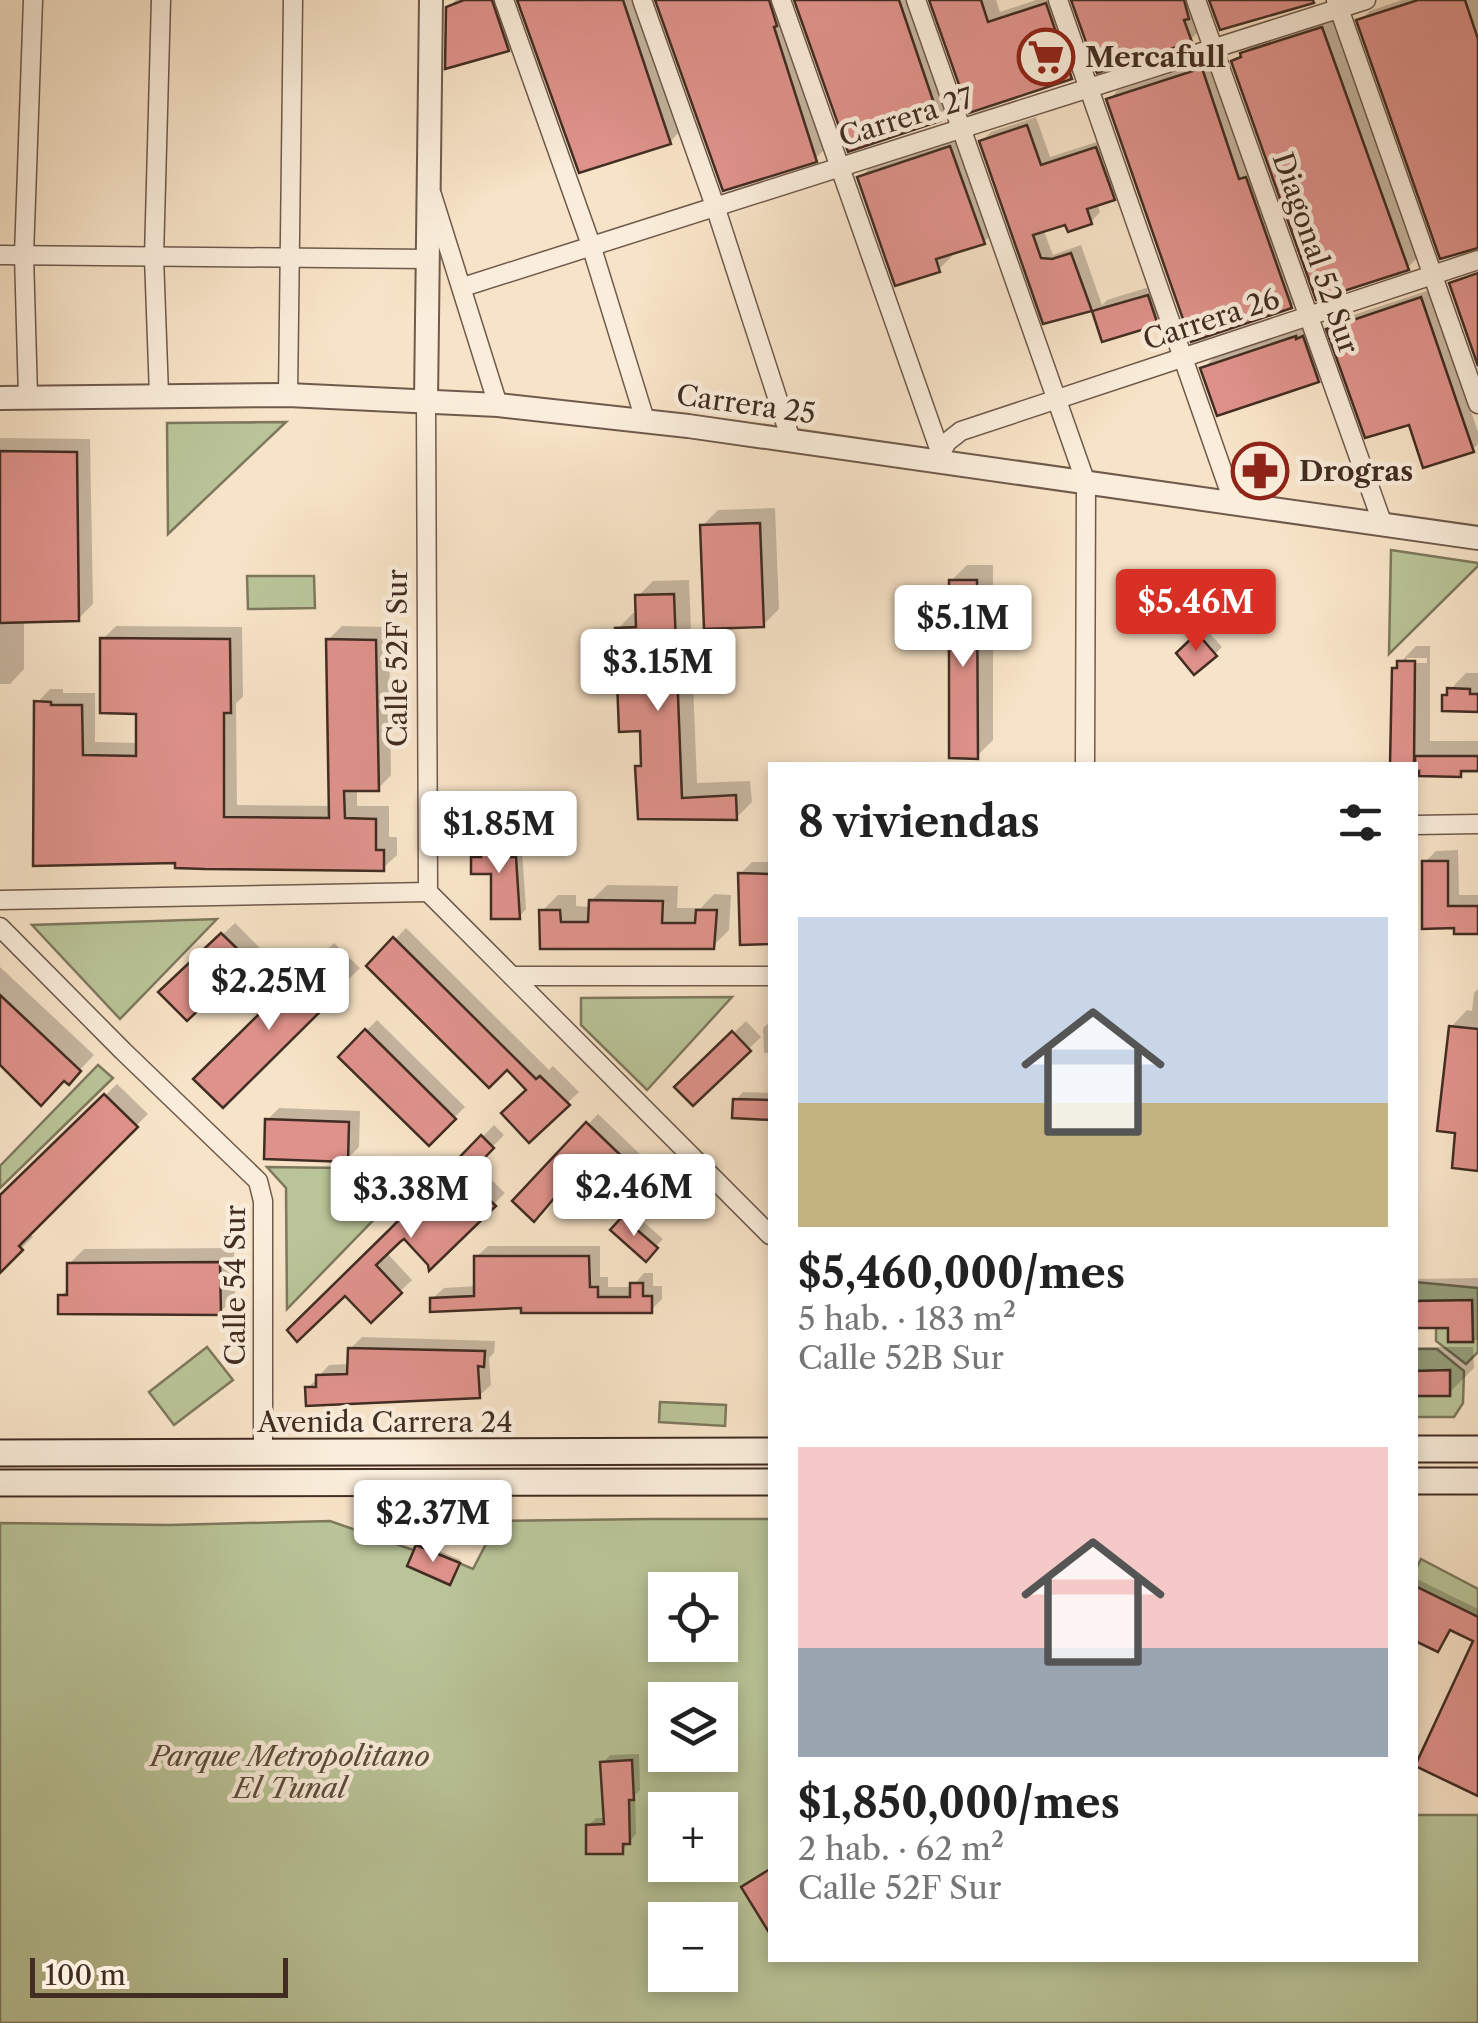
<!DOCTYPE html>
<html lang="es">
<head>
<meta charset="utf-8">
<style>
	body { margin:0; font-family:"Libre Caslon Text",serif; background:#f2f2f2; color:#222; height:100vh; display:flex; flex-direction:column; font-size:38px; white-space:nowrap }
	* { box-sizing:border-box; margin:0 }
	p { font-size:32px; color:#767676 }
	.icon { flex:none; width:55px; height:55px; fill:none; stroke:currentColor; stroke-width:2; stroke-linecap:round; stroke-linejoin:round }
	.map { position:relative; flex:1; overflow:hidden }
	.side { position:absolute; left:768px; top:762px; width:650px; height:1200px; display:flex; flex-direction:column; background:#fff; border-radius:0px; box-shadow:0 5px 15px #0003 }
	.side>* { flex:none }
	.buttons { position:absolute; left:648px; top:1572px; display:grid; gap:20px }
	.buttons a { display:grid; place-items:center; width:90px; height:90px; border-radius:0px; background:#fff; box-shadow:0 5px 15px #0003; font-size:50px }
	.scale { position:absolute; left:30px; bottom:25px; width:258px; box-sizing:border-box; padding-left:10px; border:5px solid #422d22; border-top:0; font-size:28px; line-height:35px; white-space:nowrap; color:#422d22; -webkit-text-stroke:8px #faeddb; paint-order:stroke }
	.price { position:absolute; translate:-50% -85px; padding:0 22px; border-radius:10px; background:#fff; color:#222; font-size:32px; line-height:65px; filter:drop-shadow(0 2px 5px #0008) }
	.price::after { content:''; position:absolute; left:50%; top:60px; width:30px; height:22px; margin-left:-15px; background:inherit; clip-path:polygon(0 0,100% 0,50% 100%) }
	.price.active { background:#d93025; color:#fff }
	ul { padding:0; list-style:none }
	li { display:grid; align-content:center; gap:20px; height:530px; padding:0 30px }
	li span { display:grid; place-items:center; height:310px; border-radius:0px; color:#555 }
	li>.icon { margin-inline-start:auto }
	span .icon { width:180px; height:180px; fill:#fffc; stroke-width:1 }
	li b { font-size:42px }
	h2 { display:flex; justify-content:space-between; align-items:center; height:120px; padding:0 30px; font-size:42px }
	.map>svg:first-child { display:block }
	.green { fill:#b9c498; stroke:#7e785d; stroke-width:2.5; fill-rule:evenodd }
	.shadow { fill:#0003; fill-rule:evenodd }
	.building { fill:#df928b; stroke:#422d22; stroke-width:2.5 }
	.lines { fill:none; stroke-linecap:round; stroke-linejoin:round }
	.minor-casing { stroke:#6f5a4b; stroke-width:21 }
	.tertiary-casing { stroke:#6f5a4b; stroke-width:26 }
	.secondary-casing { stroke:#422d22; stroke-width:29 }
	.minor { stroke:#faeddb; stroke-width:18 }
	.tertiary { stroke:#faeddb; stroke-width:22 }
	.secondary { stroke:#faeddb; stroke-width:25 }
	.labels { text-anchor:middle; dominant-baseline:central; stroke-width:9; stroke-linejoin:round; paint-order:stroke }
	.poi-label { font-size:28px; font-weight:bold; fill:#422d22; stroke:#faeddb; text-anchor:start }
	.street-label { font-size:28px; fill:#422d22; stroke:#faeddb }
	.park-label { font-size:28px; font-style:italic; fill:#5a4b3a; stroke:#faeddb }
</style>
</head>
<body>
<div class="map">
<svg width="1478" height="2023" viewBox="0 0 1478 2023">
	<rect width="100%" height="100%" fill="#f7e3c7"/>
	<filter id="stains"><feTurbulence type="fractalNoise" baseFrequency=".002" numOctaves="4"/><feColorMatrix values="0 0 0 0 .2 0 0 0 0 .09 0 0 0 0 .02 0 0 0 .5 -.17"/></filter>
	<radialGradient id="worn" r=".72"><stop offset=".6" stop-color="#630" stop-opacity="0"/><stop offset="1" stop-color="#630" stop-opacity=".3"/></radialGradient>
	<g class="green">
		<polygon points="286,422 168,534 167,423"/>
		<polygon points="1391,550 1478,563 1478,566 1389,654"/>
		<polygon points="247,576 314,576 315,608 248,609"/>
		<polygon points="217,919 120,1019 32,925"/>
		<polygon points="732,997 647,1090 581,1025 581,998"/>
		<polygon points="98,1065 113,1078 0,1188 0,1166"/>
		<polygon points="267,1167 423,1169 287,1309 286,1188"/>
		<polygon points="1415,1282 1478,1288 1478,1352 1466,1364 1436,1341 1436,1328 1448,1328 1449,1342 1473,1342 1472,1301 1415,1301"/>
		<polygon points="207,1347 233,1380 174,1425 149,1392"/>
		<polygon points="1415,1349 1437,1349 1464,1371 1463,1403 1454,1417 1415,1417 1415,1396 1450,1395 1450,1371 1415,1371"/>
		<polygon points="660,1402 726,1405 725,1426 659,1422"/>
		<path d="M652,1519H770V1960H1415V1815H1478V2023H0V1523L169,1525L330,1521L413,1550L416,1545L473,1569L498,1521ZM665,1590H720V1645H665ZM665,1700H720V1755H665ZM665,1810H720V1865H665ZM665,1920H720V1975H665Z"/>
		<polygon points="1421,1559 1478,1589 1478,1617 1415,1586 1415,1571"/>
	</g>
	<g class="shadow">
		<polygon points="456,0 506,0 519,37 508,49 448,8"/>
		<polygon points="520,0 637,0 680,131 670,142"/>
		<polygon points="658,0 774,0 826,148 815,159"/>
		<polygon points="797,0 913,0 950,108 939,118 849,148"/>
		<polygon points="931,0 996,0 1000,12 1036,0 1060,0 1083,65 1071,76"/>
		<polygon points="1074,0 1196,0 1200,30 1190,40"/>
		<polygon points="1402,0 1478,0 1478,246 1359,21 1370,11"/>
		<polygon points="1333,18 1418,257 1407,268 1234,61 1253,44"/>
		<polygon points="1211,61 1300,297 1291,306 1109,100 1118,90"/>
		<polygon points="1036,117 1050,157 1106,139 1123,188 1113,198 1097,203 1100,212 1091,222 1067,221 1043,229 1053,255 1081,245 1102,305 1107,300 1159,284 1169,311 1157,323 1103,339 1094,308 1045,321 982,141 991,132"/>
		<polygon points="963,134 997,228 984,242 951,252 952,256 938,270 860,178 873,164"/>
		<polygon points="1430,290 1478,432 1478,444 1472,450 1411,422 1329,329 1338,320"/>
		<polygon points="1312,321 1334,364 1317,380 1203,369 1219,352"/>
		<polygon points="0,438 90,439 93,604 78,619 24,620 24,669 10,684 0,684"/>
		<polygon points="775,508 779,609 763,625 702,526 718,510"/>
		<polygon points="967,565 993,565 993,740 977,756 951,581"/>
		<polygon points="689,580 697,783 750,781 752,802 736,818 640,816 638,767 644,761 642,728 618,629 633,613 638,613 638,596 653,581"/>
		<polygon points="116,626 242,627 243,697 236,703 237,805 331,806 328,640 342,626 389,627 391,775 378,789 357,789 357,806 389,806 389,837 397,837 397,855 383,868 178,860 35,864 37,703 50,689 63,689 63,693 95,693 95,742 138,743 138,711 103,639"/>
		<polygon points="1205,628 1222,647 1215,654 1179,654"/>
		<path d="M1416,646H1430V741H1478V773L1415,774V765H1398L1394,669ZM1407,658H1427V663H1407Z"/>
		<polygon points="1466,673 1478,673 1478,709 1444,696"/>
		<polygon points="491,825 508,825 508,851 522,851 526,909 519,917 494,871 473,858 483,851 483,832"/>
		<polygon points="1458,850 1459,895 1478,895 1478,932 1456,932 1425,862 1436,851"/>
		<polygon points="770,859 770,944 740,874 752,862 767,862"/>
		<polygon points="607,885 678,886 677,908 701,908 714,894 731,895 729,930 713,946 542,946 542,911 558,895 576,895 576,906 591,907 591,901"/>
		<polygon points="235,923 260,948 187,1017 162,992"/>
		<polygon points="406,928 549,1070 553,1066 579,1092 529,1139 529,1089 507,1067 370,966"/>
		<polygon points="334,943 360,968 223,1104 197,1079"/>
		<polygon points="0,967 94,1055 69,1081 0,1062"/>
		<polygon points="1478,989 1478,1169 1458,1131 1451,1027 1467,1010 1472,1011 1474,993"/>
		<polygon points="377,1020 465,1107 429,1142 341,1057"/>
		<polygon points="746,1021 761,1037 693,1103 678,1087"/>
		<polygon points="770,1022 770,1053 764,1053 763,1028"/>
		<polygon points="117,1084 148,1114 29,1232 33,1237 0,1269 0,1198"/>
		<polygon points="743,1092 770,1093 770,1118 736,1100"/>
		<polygon points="279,1108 360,1111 359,1147 347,1159 267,1120"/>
		<polygon points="598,1114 643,1157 594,1206 568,1180 515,1201"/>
		<polygon points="494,1125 504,1135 475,1164 505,1193 431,1266 404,1236 386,1252 412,1280 371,1319 345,1292 395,1228"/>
		<polygon points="631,1211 663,1239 645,1258 614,1230"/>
		<polygon points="488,1246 600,1246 600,1277 608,1277 608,1287 632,1287 644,1273 653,1273 653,1286 662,1286 662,1299 651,1310 432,1299 444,1288 477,1286 476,1257"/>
		<polygon points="234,1248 235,1297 220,1312 61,1296 70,1287 69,1264 84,1249"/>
		<polygon points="1478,1278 1478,1340 1451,1340 1450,1325 1418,1325 1415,1328 1415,1279"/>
		<polygon points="362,1337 495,1341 494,1353 489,1358 491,1385 479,1396 308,1388 329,1365 350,1364 350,1349"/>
		<polygon points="1415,1347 1473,1347 1474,1368 1449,1393 1415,1393"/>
		<polygon points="421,1543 461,1560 450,1582 418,1546"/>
		<polygon points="1415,1578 1478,1609 1478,1788 1477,1640 1451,1628 1437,1649 1415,1638"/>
		<polygon points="639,1754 640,1790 635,1795 636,1834 622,1851 588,1826 596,1818 606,1818 603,1763 610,1755"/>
	</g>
	<g class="building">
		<polygon points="464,0 492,0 509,51 445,69 446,7"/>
		<polygon points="517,0 623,0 671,144 579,173"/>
		<polygon points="655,0 769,0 777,26 774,27 817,162 723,191"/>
		<polygon points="794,0 899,0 940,121 848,152"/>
		<polygon points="929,0 981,0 988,22 1046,3 1072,79 969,113"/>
		<polygon points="1071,0 1184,0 1189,19 1184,20 1192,42 1097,73"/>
		<polygon points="1209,0 1313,0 1314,3 1220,30"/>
		<polygon points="1418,0 1465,0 1478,39 1478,248 1440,259 1356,20"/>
		<polygon points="1322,27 1409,270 1316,300 1231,61 1241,57 1240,53"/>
		<polygon points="1202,68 1239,179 1246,177 1292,308 1191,342 1106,99"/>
		<polygon points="1027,125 1041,165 1096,147 1115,200 1087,209 1092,224 1068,232 1065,225 1033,235 1041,258 1052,259 1071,253 1092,311 1043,324 979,141"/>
		<polygon points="950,146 985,244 936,259 940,272 895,286 857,177"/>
		<polygon points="1478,273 1478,366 1449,283"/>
		<polygon points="1148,295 1158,325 1102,342 1092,311"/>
		<polygon points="1421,297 1474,452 1423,468 1409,425 1365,438 1326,329"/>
		<polygon points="1296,336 1296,339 1303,336 1319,382 1217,416 1200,368"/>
		<polygon points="0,451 77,452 79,621 0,623"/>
		<polygon points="760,523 764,627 704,629 700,525"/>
		<polygon points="949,580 977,580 978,759 949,758"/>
		<polygon points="674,594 682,798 736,795 737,820 638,819 635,766 641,766 640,731 619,732 615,628 636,627 635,595"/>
		<polygon points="1197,633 1217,656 1194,675 1176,653"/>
		<polygon points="100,638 230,639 231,713 224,713 224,817 329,818 326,639 376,640 379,791 344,791 345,818 376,819 376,850 384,850 384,871 205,869 175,868 175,863 33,866 34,701 51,702 51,705 82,705 83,755 136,756 136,714 100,713"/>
		<polygon points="1397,661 1415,661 1414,765 1390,765 1392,668 1397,668"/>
		<polygon points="1447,688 1470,689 1470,694 1478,694 1478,712 1442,711 1442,695 1447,695"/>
		<polygon points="1415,756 1478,756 1478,771 1461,771 1461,777 1419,776 1419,771 1415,772"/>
		<polygon points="481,831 502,831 502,857 516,857 520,919 491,919 491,874 471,874 471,857 481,857"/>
		<polygon points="1422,861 1448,861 1448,906 1478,906 1478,934 1454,934 1454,928 1422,929"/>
		<polygon points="738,873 770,874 770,944 740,945"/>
		<polygon points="589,900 663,901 662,923 695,923 696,910 717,910 714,949 540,949 539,910 560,910 561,922 588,922"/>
		<polygon points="221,933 250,961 187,1021 158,992"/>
		<polygon points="393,937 536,1079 540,1076 570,1105 529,1143 501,1113 526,1090 507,1070 489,1088 366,966"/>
		<polygon points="316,958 346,986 223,1108 193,1079"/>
		<polygon points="0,995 81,1071 69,1085 64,1081 41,1106 0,1065"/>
		<polygon points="1449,1026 1478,1029 1478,1171 1452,1168 1455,1133 1437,1131"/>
		<polygon points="365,1029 456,1119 429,1146 338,1057"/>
		<polygon points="732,1031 751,1051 693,1106 674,1087"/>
		<polygon points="104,1094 138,1127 19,1246 23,1250 0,1273 0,1195"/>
		<polygon points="733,1099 770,1100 770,1120 732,1118"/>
		<polygon points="265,1119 349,1122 348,1162 264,1159"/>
		<polygon points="586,1122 635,1169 594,1210 567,1183 534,1222 512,1201"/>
		<polygon points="481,1135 494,1148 466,1177 496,1206 429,1271 428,1265 404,1239 400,1242 376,1265 402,1293 371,1323 345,1296 297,1342 287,1330 388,1231"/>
		<polygon points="622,1217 658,1248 646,1262 610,1230"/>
		<polygon points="474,1256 589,1256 590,1287 598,1287 598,1297 630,1297 630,1283 643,1283 643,1296 652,1296 652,1313 521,1313 521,1308 430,1312 430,1298 474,1296"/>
		<polygon points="220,1262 221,1315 58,1314 58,1295 67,1295 67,1263"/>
		<polygon points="1472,1300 1473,1342 1448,1342 1448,1328 1415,1328 1415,1301"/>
		<polygon points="348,1348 485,1351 484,1367 478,1366 480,1398 306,1406 305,1387 316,1387 316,1375 347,1374"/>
		<polygon points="1450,1370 1450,1396 1415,1396 1415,1371"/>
		<polygon points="416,1545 460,1563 450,1585 407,1566"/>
		<polygon points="1415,1586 1478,1617 1478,1796 1415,1766 1473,1641 1450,1630 1438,1652 1415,1641"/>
		<polygon points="632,1760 634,1800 629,1800 630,1844 623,1844 623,1854 586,1854 586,1825 604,1824 600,1762"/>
		<polygon points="770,1869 770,1934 741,1887"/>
	</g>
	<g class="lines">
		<g class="minor-casing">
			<g id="minor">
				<polyline points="504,0 591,245 645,420"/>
				<polyline points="642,0 715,206 791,440"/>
				<polyline points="781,0 942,457"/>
				<polyline points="916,0 1086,483 1085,765"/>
				<polyline points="1058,0 1234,504"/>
				<polyline points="1196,0 1383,525"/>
				<polyline points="1336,0 1478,404"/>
				<polyline points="432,195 498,405"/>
				<polyline points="0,255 428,259"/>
				<polyline points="463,287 1366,0"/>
				<polyline points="159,395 154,257 161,0"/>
				<polyline points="288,395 293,0"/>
				<polyline points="28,397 24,255 33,0"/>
				<polyline points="426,401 428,892 770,1235"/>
				<polyline points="941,453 947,442 961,431 1478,260"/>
				<polyline points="1415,825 1478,824"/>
				<polyline points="0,900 428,892"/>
				<polyline points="0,927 123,1051 258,1181 263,1201 263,1452"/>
				<polyline points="512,976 770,976"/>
			</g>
		</g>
		<g class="tertiary-casing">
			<g id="tertiary">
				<polyline points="0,398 288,395 498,405 688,426 1478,538"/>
				<polyline points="426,401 431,0"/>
			</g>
		</g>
		<g class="secondary-casing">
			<g id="secondary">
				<polyline points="1415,1449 1478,1449"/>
				<polyline points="0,1453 770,1451"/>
				<polyline points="1415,1481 1478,1481"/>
				<polyline points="0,1483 770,1482"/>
			</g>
		</g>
		<use href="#minor" class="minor"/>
		<use href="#tertiary" class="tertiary"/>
		<use href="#secondary" class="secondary"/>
	</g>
	<defs>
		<g id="supermarket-ring" transform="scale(2.875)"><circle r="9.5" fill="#faeddb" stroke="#8f2418" stroke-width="1.5"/><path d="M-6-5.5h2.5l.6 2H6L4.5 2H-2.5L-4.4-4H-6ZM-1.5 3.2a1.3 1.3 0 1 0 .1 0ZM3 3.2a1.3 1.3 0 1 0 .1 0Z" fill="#8f2418"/></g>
		<g id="pharmacy-ring" transform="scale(2.875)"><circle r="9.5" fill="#faeddb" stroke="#8f2418" stroke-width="1.5"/><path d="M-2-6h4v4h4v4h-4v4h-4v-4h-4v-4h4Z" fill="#8f2418"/></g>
	</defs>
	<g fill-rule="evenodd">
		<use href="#supermarket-ring" x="1046" y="57"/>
		<use href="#pharmacy-ring" x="1260" y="471"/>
	</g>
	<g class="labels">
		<g class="poi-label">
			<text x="1085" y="57">Mercafull</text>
			<text x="1299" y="471">Drogras</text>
		</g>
		<g class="street-label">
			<text transform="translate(906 117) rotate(-17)">Carrera 27</text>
			<text transform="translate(1316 253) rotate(71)">Diagonal 52 Sur</text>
			<text transform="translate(1211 319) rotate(-18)">Carrera 26</text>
			<text transform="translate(746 404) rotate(8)">Carrera 25</text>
			<text transform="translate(397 658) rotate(-90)">Calle 52F Sur</text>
			<text transform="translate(235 1285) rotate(-90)">Calle 54 Sur</text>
			<text x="385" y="1422">Avenida Carrera 24</text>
		</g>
		<g class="park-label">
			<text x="290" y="1756">Parque Metropolitano<tspan x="290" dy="32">El Tunal</tspan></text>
		</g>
	</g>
	<rect width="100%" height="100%" filter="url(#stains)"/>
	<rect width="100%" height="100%" fill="url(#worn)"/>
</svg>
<div class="buttons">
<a><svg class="icon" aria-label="locate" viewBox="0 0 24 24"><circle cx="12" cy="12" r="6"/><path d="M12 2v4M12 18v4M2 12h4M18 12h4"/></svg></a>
<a><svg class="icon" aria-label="layers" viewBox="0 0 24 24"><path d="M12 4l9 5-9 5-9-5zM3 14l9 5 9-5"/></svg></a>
<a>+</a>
<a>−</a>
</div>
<div class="scale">100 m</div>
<b class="price active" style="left:1196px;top:654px">$5.46M</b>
<b class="price" style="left:963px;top:670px">$5.1M</b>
<b class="price" style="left:658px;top:714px">$3.15M</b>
<b class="price" style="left:499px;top:876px">$1.85M</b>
<b class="price" style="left:269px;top:1033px">$2.25M</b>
<b class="price" style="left:634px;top:1239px">$2.46M</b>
<b class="price" style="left:411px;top:1241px">$3.38M</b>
<b class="price" style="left:433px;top:1565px">$2.37M</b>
<section class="side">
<h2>8 viviendas<svg class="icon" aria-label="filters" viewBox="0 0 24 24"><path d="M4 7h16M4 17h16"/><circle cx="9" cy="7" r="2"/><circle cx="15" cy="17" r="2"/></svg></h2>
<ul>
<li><span style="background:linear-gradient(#c9d6e8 60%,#c2b280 0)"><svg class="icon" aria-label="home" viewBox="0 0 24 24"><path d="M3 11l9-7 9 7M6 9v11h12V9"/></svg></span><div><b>$5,460,000/mes</b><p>5 hab. · 183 m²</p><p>Calle 52B Sur</p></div></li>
<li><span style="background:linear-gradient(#f6c9c9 65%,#9aa5b1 0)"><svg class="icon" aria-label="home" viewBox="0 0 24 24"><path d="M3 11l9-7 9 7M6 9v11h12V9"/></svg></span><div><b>$1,850,000/mes</b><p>2 hab. · 62 m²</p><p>Calle 52F Sur</p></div></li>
</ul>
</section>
</div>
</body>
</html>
